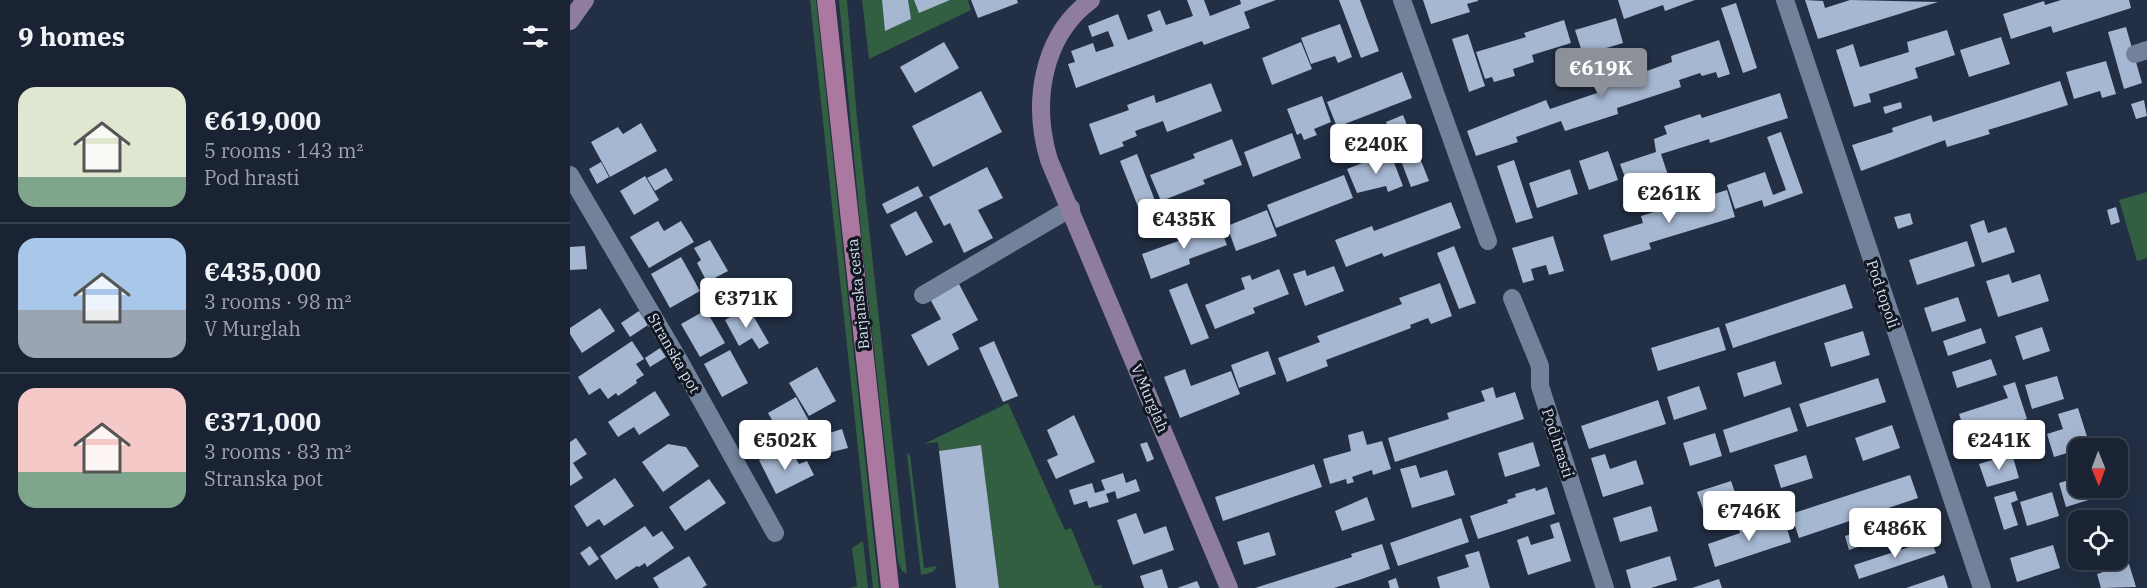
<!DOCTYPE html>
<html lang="en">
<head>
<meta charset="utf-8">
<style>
	body { margin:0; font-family:"IBM Plex Serif",serif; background:#272f3f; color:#f1f3f6; height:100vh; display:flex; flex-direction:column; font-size:22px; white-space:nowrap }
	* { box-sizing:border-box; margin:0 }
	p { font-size:20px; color:#9fa4ac }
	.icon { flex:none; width:33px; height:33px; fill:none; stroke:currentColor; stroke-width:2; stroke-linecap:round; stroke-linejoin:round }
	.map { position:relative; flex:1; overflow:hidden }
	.panel { display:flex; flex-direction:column; background:#1a2333; width:570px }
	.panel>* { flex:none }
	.needle { width:39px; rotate:179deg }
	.controls { position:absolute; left:1498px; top:438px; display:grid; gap:12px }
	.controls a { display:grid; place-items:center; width:60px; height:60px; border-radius:12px; background:#1a2333; box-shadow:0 6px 24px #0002,0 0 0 2px #38404e; font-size:30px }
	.price { position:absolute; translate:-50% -51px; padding:0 14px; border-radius:6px; background:#fff; color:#222; font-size:20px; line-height:39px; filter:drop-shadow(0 2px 3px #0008) }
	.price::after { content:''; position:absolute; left:50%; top:36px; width:18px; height:14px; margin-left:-9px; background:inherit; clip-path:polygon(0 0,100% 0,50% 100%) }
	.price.on { background:#8c9099; color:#fff }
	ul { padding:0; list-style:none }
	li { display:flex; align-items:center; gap:18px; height:150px; padding:0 18px }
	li+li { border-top:2px solid #38404e }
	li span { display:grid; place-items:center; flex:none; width:168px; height:120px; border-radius:18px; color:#555 }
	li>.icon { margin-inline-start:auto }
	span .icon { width:72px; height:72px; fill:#fffc; stroke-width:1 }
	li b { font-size:26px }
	h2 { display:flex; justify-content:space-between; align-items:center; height:72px; padding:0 18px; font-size:26px }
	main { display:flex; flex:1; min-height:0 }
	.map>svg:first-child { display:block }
	.green { fill:#325e42 }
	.building { fill:#a5b7d1 }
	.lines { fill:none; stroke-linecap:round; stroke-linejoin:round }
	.street { stroke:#72829b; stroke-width:18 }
	.secondary { stroke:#8e7d9d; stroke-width:18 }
	.primary { stroke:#aa78a0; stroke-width:18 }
	.labels { text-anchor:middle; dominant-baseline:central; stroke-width:6; stroke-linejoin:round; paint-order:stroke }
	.street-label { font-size:15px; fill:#d5deec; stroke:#111721 }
</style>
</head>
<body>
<main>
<section class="panel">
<h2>9 homes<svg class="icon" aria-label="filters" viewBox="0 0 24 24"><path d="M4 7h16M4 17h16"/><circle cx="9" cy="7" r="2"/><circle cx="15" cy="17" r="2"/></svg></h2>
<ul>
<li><span style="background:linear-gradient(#dfe7d0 75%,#7fa58c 0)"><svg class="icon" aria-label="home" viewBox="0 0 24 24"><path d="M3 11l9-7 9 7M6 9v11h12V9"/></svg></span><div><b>€619,000</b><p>5 rooms · 143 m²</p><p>Pod hrasti</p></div></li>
<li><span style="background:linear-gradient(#a9c7e8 60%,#9aa5b1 0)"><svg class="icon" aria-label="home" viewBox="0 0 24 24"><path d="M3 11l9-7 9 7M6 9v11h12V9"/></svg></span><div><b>€435,000</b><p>3 rooms · 98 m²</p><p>V Murglah</p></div></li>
<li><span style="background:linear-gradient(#f6c9c9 70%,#7fa58c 0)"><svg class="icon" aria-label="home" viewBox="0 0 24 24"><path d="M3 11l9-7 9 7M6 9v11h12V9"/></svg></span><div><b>€371,000</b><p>3 rooms · 83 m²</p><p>Stranska pot</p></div></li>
</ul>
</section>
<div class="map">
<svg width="1577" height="588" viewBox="0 0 1577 588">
	<rect width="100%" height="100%" fill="#222f44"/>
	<g class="green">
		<polygon points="240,0 246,0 309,588 303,588"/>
		<polygon points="269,0 277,0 287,118 337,574 332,571 328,561 293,252"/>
		<polygon points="292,0 398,0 401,10 299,59"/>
		<polygon points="1577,192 1577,258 1567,261 1549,200"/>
		<polygon points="438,403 495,530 501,528 525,586 531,585 532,588 429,588 411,445 369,451 368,442 354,444"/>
		<path d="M337,453L340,455L354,568L367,566C364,573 358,574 351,575Z"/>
		<polygon points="293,541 298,588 280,588 287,586 282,548"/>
	</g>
	<g class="building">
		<polygon points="312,0 338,0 341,19 315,31"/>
		<polygon points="344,0 380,0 349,13"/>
		<polygon points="401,0 447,0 448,3 408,18"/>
		<polygon points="617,0 634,0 640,16 671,4 670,0 706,0 674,12 680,28 634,45 632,41 506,88 498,64 505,62 501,51 523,43 526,52 544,46 538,31 522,37 518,26 548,14 558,40 583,31 577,15 590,10 596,25 623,16"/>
		<polygon points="769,0 790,0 809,51 791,58"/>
		<polygon points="853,0 908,0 908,1 897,4 900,12 861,24"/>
		<polygon points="1048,0 1125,0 1095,11 1093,5 1054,19"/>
		<polygon points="1235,0 1253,1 1255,8 1280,0 1368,2 1248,39"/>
		<polygon points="1491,0 1559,0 1561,8 1483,33 1481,26 1441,39 1433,14 1474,1 1475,5"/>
		<polygon points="1166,3 1187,68 1173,73 1151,8"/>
		<polygon points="1046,18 1053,43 1013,55 1005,30"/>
		<polygon points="994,20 1001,43 962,55 964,62 943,69 945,76 924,82 922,77 915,79 906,52 956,37 954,33"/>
		<polygon points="770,24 782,57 768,63 765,56 741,64 731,38"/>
		<polygon points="1556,27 1572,83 1554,89 1538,32"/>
		<polygon points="1377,30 1385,55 1345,68 1348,78 1299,94 1301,102 1284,107 1266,50 1283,44 1290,67 1339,52 1337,42"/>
		<polygon points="898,34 915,86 899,92 882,39"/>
		<polygon points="1431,37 1440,64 1399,77 1390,50"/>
		<polygon points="1149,40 1160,74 1148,78 1146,72 1132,76 1130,73 1109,80 1111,87 1047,108 1048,114 995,131 991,121 946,137 948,142 906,156 897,131 976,100 980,109 1027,93 1026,89 1102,62 1101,56"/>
		<polygon points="374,42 389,68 345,93 330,67"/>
		<polygon points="731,42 742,69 702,85 692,58"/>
		<polygon points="1536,61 1546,94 1532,98 1530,91 1504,99 1496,72"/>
		<polygon points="832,72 842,98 767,127 757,102"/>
		<polygon points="1490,81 1498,105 1418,130 1420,134 1377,147 1375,140 1291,171 1282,145 1323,132 1322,128 1361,115 1363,122"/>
		<polygon points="641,83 652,111 597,132 593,121 565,131 567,136 552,142 554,146 530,155 519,124 559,110 557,105 584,95 586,103"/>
		<polygon points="411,91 432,132 363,167 342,126"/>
		<polygon points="1210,93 1218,118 1140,143 1139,139 1091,154 1098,175 1059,188 1050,164 1086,152 1084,139 1097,134 1094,126 1130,114 1132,118"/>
		<polygon points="752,96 761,122 744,129 747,135 734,140 731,133 727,135 717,109"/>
		<polygon points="1574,100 1577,116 1566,119 1561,104"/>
		<polygon points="1331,102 1332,108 1315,114 1313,107"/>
		<polygon points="833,115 859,181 841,187 816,122"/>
		<polygon points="71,123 87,151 40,177 21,142 48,127 53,134"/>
		<polygon points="1211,132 1233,193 1194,207 1192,200 1165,209 1157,185 1195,172 1203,195 1216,190 1197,137"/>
		<polygon points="722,133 731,158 683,177 674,152"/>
		<polygon points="662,139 672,165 633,180 635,184 591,201 580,175 625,158 623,154"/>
		<polygon points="1038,151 1048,180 1019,190 1009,161"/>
		<polygon points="820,152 833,186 818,192 816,186 787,193 777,169"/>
		<polygon points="567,154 589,211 572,217 550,161"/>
		<polygon points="944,160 963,218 946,223 927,166"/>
		<polygon points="31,162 39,177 27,184 19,169"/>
		<polygon points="417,167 433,198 408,210 423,238 394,253 380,223 374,226 359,197"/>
		<polygon points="96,168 103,180 85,191 77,178"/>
		<polygon points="1000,169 1008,194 967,208 959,183"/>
		<polygon points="774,175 783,198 706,228 697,205"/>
		<polygon points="75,176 89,200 64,215 50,191"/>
		<polygon points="348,186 353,196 317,214 312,204"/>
		<polygon points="1157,190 1165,217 1079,243 1081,249 1041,261 1033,235 1073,223 1071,216"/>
		<polygon points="881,202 891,228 814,257 812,253 776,267 765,240 802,226 804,231"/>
		<polygon points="1546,207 1550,222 1541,225 1537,210"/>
		<polygon points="697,210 707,236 666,251 657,226"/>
		<polygon points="346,211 363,242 336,256 320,225"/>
		<polygon points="1340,213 1343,224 1328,229 1324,217"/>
		<polygon points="647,220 657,245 619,259 620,264 581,279 572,254 611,240 609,235"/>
		<polygon points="1414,220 1418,233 1436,227 1445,252 1412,263 1400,225"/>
		<polygon points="88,221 94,231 111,221 124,242 79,268 60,237"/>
		<polygon points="983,236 994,271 979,275 976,265 961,269 964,280 953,283 942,248"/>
		<polygon points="140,240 158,271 137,282 127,263 131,260 124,248"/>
		<polygon points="1397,241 1405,266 1347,285 1339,260"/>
		<polygon points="15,246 17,269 0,270 0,247"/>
		<polygon points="884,246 906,303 889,309 867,253"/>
		<polygon points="111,257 130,291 100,308 81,274"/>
		<polygon points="764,266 774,291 735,306 723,274 735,270 737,276"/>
		<polygon points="709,269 719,294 683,308 685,313 645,329 635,305 675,289 671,278 680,275 682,280"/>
		<polygon points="1439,274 1442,283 1470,274 1479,301 1428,317 1416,281"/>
		<polygon points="617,283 639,338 621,345 599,290"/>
		<polygon points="870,283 882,316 861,324 858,318 840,325 841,328 756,360 758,366 717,382 708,358 750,342 747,336 832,304 829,298"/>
		<polygon points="389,284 408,320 382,334 389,349 358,366 341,335 371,319 360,299"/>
		<polygon points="1275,284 1283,308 1163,348 1155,324"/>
		<polygon points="166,293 170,303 160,308 155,299"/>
		<polygon points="1388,297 1396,321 1362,332 1354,308"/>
		<polygon points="178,307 199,343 189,349 182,338 169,346 155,320"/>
		<polygon points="30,308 45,331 12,353 0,334 0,328"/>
		<polygon points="136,310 155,343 130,357 111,324"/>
		<polygon points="69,311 78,325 60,337 51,323"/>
		<polygon points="1149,327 1156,350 1088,371 1081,348"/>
		<polygon points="1472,327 1480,351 1453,360 1445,336"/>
		<polygon points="1411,328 1416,343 1378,356 1373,341"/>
		<polygon points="1293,331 1300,355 1261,367 1254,343"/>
		<polygon points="62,341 74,359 66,364 74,375 66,380 67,383 48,396 46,393 38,399 30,388 19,395 8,377"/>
		<polygon points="424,341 448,396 433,402 409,348"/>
		<polygon points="90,348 96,357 80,367 75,358"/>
		<polygon points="160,350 178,383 152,397 134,364"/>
		<polygon points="698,351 706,374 669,388 661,365"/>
		<polygon points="1421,359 1427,375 1387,388 1382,372"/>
		<polygon points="1205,361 1212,384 1174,397 1167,373"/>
		<polygon points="247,367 266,401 239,416 219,383"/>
		<polygon points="615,369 621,386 661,371 670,394 610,418 594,377"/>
		<polygon points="1487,376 1494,399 1462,409 1455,385"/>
		<polygon points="1308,378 1316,402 1237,427 1229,404"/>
		<polygon points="1445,382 1457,419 1397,438 1389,414 1438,398 1433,386"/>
		<polygon points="1129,386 1137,409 1104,420 1097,397"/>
		<polygon points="923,387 926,398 945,392 954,419 825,462 818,438 879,419 877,413 915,401 911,391"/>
		<polygon points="85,391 100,415 69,435 64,427 48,437 38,422"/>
		<polygon points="226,397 239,421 212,437 198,413"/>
		<polygon points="1088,400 1096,424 1019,449 1011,426"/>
		<polygon points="1220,407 1228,431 1160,453 1153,430"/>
		<polygon points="1508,408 1520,446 1484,457 1477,434 1493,429 1488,414"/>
		<polygon points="504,415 525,462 486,479 477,460 488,455 477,430"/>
		<polygon points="1322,425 1330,448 1293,461 1285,438"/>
		<polygon points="272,429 278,448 258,453 253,435"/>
		<polygon points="793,431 797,445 812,441 821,469 803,475 802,470 782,477 784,482 777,484 776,479 760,484 753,459 781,451 778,435"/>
		<polygon points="1145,433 1152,456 1120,466 1113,443"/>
		<polygon points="6,438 17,454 3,463 13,478 0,486 0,442"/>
		<polygon points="577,442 584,459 577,462 570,444"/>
		<polygon points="963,442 970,466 935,477 928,453"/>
		<polygon points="98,444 116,447 129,466 93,492 72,462"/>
		<polygon points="411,445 429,588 386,588 369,451"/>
		<polygon points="213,448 218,459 224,456 229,464 237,461 244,475 206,494 189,460"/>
		<polygon points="1035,454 1040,469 1066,460 1074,484 1033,497 1021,458"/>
		<polygon points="1442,454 1449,478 1417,487 1409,464"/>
		<polygon points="1236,455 1243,478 1211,488 1204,465"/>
		<polygon points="744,464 752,487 653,521 645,497"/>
		<polygon points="846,465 850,478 877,470 885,495 842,508 830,469"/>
		<polygon points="553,473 556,483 566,479 570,491 547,499 545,491 536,494 539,502 519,508 517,501 504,505 499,490 522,483 525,493 535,490 531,480"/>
		<polygon points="1340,475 1348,498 1229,538 1221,514"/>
		<polygon points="1509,477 1509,488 1525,488 1528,497 1496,507 1489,483"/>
		<polygon points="45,478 64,506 34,526 29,519 17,527 4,506"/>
		<polygon points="139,479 156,503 115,531 99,507"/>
		<polygon points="1161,481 1169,504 1135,515 1127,492"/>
		<polygon points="977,487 985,514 908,539 900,516 938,503 937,500 946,497 945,494 965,488 966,491"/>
		<polygon points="1445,491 1448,500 1441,503 1448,525 1434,530 1424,497"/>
		<polygon points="1482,492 1489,516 1457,526 1450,502"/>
		<polygon points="797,497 805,520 772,531 765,511"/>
		<polygon points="1081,506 1088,531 1050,542 1043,518"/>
		<polygon points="1351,511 1356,524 1279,550 1275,536"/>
		<polygon points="566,513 574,534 596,526 604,550 563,565 547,520"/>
		<polygon points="1174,516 1178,530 1214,518 1221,542 1145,567 1138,544 1170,533 1166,519"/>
		<polygon points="891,518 899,542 828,566 820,543"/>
		<polygon points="989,522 1001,561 958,575 947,540 958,536 961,545 984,538 980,525"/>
		<polygon points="75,526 83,537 92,531 104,548 77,567 75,563 69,567 67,566 46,580 30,556"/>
		<polygon points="699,532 706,555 674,565 667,542"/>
		<polygon points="1361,540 1366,553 1289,579 1284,565"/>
		<polygon points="812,544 820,569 789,580 764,588 685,588 782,557 781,554"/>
		<polygon points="1483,545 1490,568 1447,582 1440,558"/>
		<polygon points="20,546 29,559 19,566 10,553"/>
		<polygon points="909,551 920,588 870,588 867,577 899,567 895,555"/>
		<polygon points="119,556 137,585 132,588 89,588 83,578"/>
		<polygon points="1100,556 1107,580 1081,588 1061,588 1056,570"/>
		<polygon points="1559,564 1566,587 1531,588 1527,574"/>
		<polygon points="592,569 598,588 574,588 570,576"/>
		<polygon points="1374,575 1378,588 1336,588"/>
		<polygon points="826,578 829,588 820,588 818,581"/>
		<polygon points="1149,579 1152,588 1122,588"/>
		<polygon points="627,581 630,588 607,588"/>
	</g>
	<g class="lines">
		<g class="street">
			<polyline points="832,0 918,241"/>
			<polyline points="1215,0 1412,588"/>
			<polyline points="1565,54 1577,50"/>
			<polyline points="0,175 110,362 205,533"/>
			<polyline points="353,295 501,208"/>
			<polyline points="942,298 970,366 970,386 1035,588"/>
		</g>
		<g class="secondary">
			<path d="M521,0C471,37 462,104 479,160L659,588"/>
			<polyline points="0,21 15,0"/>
		</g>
		<polyline class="primary" points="256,0 320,588"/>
	</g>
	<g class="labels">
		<g class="street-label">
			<text transform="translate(288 294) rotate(-96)">Barjanska cesta</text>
			<text transform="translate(1313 294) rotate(71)">Pod topoli</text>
			<text transform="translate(104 353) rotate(60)">Stranska pot</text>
			<text transform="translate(580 398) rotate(67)">V Murglah</text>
			<text transform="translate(988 443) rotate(72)">Pod hrasti</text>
		</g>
	</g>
</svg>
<div class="controls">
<a><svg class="needle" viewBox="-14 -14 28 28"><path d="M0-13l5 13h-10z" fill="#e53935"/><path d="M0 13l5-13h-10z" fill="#9fa4ac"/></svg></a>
<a><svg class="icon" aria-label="locate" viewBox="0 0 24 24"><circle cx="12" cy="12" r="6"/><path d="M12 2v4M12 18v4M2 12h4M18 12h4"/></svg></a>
</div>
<b class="price on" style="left:1031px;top:99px">€619K</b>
<b class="price" style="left:806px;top:175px">€240K</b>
<b class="price" style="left:1099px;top:224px">€261K</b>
<b class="price" style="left:614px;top:250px">€435K</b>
<b class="price" style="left:176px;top:329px">€371K</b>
<b class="price" style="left:215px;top:471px">€502K</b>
<b class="price" style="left:1429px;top:471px">€241K</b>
<b class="price" style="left:1179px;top:542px">€746K</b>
<b class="price" style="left:1325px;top:559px">€486K</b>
</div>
</main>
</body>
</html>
